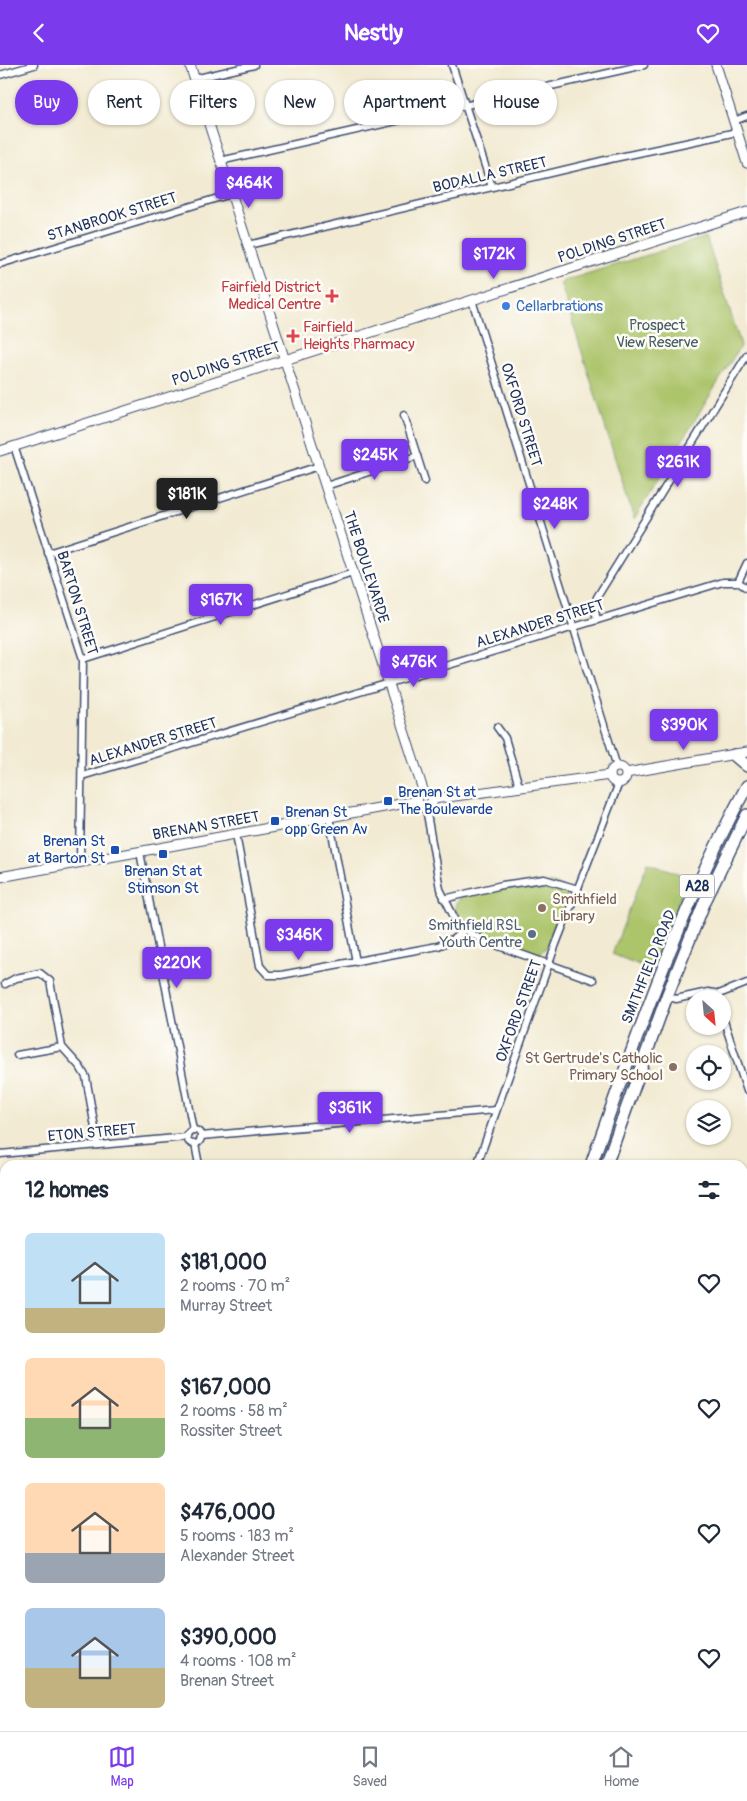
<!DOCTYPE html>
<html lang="en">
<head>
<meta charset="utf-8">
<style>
	body { margin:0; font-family:Pangolin,sans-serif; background:#f6f6f7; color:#1f2937; height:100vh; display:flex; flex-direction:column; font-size:19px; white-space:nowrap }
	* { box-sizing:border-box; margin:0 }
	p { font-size:16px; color:#747a83 }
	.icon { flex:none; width:28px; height:28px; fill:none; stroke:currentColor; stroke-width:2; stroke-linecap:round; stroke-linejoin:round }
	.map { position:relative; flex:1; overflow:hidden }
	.panel { position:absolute; left:0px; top:1095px; width:748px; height:571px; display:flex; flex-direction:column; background:#fff; border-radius:15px 15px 0 0; box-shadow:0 1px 4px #0004 }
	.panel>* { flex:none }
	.banner { position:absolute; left:15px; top:15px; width:718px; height:45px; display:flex; gap:10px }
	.needle { width:32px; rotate:153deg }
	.controls { position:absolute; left:686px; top:925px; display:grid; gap:10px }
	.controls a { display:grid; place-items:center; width:45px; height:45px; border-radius:50%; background:#fff; box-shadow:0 1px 4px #0004; font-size:25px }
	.price { position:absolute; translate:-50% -42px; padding:0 11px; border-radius:5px; background:#7c3aed; color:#fff; font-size:16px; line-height:32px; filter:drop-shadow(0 1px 2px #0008) }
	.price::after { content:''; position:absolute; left:50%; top:30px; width:15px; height:11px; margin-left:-8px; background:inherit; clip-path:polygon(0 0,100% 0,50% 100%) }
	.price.active { background:#222; color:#fff }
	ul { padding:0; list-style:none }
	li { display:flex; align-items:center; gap:15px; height:125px; padding:0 25px }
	li span { display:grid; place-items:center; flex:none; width:140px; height:100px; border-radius:8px; color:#555 }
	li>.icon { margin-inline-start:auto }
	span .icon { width:60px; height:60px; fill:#fffc; stroke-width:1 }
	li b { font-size:21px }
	h2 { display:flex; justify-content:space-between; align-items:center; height:60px; padding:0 25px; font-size:21px }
	.pill { padding:0 18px; border-radius:22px; background:#fff; box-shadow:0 1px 4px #0004; font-size:18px; line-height:45px }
	.pill.active { background:#7c3aed; color:#fff }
	header { display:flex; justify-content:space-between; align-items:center; height:65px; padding:0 25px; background:#7c3aed; color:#fff; font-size:22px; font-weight:700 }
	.menu { display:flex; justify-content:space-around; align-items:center; height:70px; border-top:1px solid #e0e1e3; background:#fff; font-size:14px; color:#747a83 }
	.menu a { display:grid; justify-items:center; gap:2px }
	.menu .active { color:#7c3aed }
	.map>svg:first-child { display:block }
	.green { fill:#acc46a; stroke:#647a64 }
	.forest { fill:#89aa5e; stroke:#526c5e }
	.water { fill:#42b0bf; stroke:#2e708e }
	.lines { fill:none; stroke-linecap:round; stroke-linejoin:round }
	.stream { stroke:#42b0bf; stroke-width:2 }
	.street-casing { stroke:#3b4b6f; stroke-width:9 }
	.secondary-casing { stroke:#3b4b6f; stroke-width:11 }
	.primary-casing { stroke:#3b4b6f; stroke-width:12 }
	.highway-casing { stroke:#3b4b6f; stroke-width:14 }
	.street { stroke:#fff; stroke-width:6 }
	.secondary { stroke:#fff; stroke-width:9 }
	.primary { stroke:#fff; stroke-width:10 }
	.highway { stroke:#fff; stroke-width:11 }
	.health-dot { fill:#e0444e; stroke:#fdfcf7; stroke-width:2 }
	.shop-dot { fill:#3f7fe0; stroke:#fdfcf7; stroke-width:2 }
	.transit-dot { fill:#1a4fb4; stroke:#fdfcf7; stroke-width:2 }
	.education-dot { fill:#8d6e63; stroke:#fdfcf7; stroke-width:2 }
	.service-dot { fill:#5c6f8a; stroke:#fdfcf7; stroke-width:2 }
	.labels { text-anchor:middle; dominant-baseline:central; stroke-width:5; stroke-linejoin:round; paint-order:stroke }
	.shield { fill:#fdfcf7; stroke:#5f6c8c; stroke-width:1 }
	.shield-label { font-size:14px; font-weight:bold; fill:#1b2f5e }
	.street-label { font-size:15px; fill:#1b2f5e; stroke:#fdfcf7 }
	.health-label { font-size:15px; fill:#be3a42; stroke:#fdfcf7; text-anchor:end }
	.shop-label { font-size:15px; fill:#366cbe; stroke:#fdfcf7; text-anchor:start }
	.park-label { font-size:15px; fill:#465c62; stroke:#fdfcf7 }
	.transit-label { font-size:15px; fill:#164399; stroke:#fdfcf7; text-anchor:start }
	.education-label { font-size:15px; fill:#785e54; stroke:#fdfcf7; text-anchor:start }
	.service-label { font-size:15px; fill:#4e5e75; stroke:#fdfcf7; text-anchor:end }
</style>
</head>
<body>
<header><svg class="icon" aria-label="back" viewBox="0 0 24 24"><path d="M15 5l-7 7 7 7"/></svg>Nestly<svg class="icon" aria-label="heart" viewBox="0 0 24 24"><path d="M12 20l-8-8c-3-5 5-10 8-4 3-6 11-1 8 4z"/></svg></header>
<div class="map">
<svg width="747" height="1666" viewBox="0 0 747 1666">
	<rect width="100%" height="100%" fill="#fdfcf7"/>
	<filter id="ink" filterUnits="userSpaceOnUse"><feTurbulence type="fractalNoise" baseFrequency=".02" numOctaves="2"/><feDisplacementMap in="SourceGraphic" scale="10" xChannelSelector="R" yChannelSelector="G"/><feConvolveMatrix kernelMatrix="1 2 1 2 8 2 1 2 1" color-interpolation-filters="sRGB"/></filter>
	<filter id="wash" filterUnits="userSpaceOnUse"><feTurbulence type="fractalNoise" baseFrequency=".0096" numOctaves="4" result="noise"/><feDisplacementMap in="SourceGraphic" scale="20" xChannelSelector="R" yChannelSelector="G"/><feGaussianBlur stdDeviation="1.12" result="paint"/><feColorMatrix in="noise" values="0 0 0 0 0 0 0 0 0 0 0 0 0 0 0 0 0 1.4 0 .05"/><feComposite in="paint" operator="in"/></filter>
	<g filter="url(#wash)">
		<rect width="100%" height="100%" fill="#f2ead2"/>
		<g class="green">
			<polygon points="706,172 741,280 634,454 560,217"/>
			<polygon points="648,797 688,812 652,905 612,889"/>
			<path d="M537,819C549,818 565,818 568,832L548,881L538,890C510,885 467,870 454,843L459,833L471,829Z"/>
			<polygon points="5,1390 5,1574 0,1575 0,1392"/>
			<polygon points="267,1661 389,1661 387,1666 274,1666"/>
		</g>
		<polygon class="forest" points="747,1551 747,1587 743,1587 743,1552"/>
		<polygon class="water" points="5,1494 5,1552 0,1553 0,1496"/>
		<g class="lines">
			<g class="stream">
				<polyline points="0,1457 5,1454"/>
				<polyline points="742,1568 747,1568"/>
				<polyline points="345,1661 347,1666"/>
				<polyline points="592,1661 600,1666"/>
				<polyline points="549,1666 554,1661"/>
				<polyline points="666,1666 668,1661"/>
			</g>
		</g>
	</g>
	<g filter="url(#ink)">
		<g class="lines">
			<g class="street-casing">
				<g id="street">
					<polyline points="452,0 492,122"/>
					<polyline points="0,10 34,0"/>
					<polyline points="194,14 254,0"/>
					<polyline points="734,56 747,51"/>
					<polyline points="220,96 644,0"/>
					<polyline points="248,180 610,94 737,67"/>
					<polyline points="0,199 231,129"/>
					<polyline points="472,235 617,702"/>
					<polyline points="404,350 425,416"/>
					<polyline points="14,381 83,594 80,798"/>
					<polyline points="326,421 417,391"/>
					<polyline points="48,488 319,401"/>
					<polyline points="738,517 747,498"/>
					<polyline points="597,555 595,546 597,532 747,290"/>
					<polyline points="83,594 353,508"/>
					<polyline points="497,662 505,673 519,721"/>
					<polyline points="82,711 723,517 738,517 747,523"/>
					<polyline points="426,743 440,824 458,860 482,875 593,915"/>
					<polyline points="329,752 356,897"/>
					<polyline points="236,769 260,901 268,910 281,910 438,881 452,875 463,866"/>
					<polyline points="140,787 193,1065"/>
					<polyline points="444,834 502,820 544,814 578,824"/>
					<polyline points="5,919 16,913 40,908 50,916 62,982 80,1002 86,1012 98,1080"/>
					<polyline points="667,931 676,934 708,927 719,929 747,918"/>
					<polyline points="722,950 747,1026"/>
					<polyline points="17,990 62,982"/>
					<circle cx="194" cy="1072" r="7"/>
					<polyline points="201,1071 496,1045"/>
					<polyline points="195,1079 199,1100"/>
					<polyline points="0,1089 187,1072"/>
					<polyline points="477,1100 556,879 619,718"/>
					<polyline points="742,1214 747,1212"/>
				</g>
			</g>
			<g class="secondary-casing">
				<g id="secondary">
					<polyline points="190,0 424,728"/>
					<polyline points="716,0 747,98"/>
					<polyline points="0,386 747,147"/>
					<circle cx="618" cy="710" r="8"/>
					<polyline points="626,708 747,687"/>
					<polyline points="433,734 610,710"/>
					<polyline points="417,736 421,742 428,742 433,736 431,730"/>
					<polyline points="0,812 417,736"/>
					<polyline points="742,1153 747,1152"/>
				</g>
			</g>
			<g class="primary-casing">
				<g id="primary">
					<polyline points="0,1245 5,1244"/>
					<polyline points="742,1383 747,1382"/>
					<polyline points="742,1391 747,1390"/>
				</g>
			</g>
			<g class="highway-casing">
				<g id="highway">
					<polyline points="734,690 747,701"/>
					<path d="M591,1100C637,971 681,841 747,721"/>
					<polyline points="606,1100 667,931 705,836 747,750"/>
					<polyline points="399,1666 400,1661"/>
					<polyline points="416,1666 417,1661"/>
				</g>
			</g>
			<use href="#street" class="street"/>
			<use href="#secondary" class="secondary"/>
			<use href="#primary" class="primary"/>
			<use href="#highway" class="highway"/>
		</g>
	</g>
	<g class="health-dot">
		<path d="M329.5 223.5h5v5h5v5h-5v5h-5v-5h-5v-5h5z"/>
		<path d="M290.5 263.5h5v5h5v5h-5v5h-5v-5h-5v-5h5z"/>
	</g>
	<circle class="shop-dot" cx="506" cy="241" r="5"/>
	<g class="transit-dot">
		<rect x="383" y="731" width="10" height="10" rx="2.5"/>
		<rect x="270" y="751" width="10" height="10" rx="2.5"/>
		<rect x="110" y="780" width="10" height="10" rx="2.5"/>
		<rect x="158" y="784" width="10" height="10" rx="2.5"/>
	</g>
	<g class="education-dot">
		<circle cx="542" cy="843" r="5"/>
		<circle cx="673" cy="1002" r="5"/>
	</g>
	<circle class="service-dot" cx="532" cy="869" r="5"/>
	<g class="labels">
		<rect class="shield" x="679.5" y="809.5" width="35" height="23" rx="4"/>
		<g class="shield-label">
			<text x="697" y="821">A28</text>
		</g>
		<g class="street-label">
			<text transform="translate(490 110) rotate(-13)">BODALLA STREET</text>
			<text transform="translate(112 152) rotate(-17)">STANBROOK STREET</text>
			<text transform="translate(612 176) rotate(-18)">POLDING STREET</text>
			<text transform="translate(226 299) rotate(-18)">POLDING STREET</text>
			<text transform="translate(521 350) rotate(73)">OXFORD STREET</text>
			<text transform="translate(366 502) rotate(72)">THE BOULEVARDE</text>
			<text transform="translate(77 538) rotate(73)">BARTON STREET</text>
			<text transform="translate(540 559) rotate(-17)">ALEXANDER STREET</text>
			<text transform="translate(153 677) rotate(-17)">ALEXANDER STREET</text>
			<text transform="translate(206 761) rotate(-10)">BRENAN STREET</text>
			<text transform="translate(649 902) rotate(-68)">SMITHFIELD ROAD</text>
			<text transform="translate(519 946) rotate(-70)">OXFORD STREET</text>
			<text transform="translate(92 1068) rotate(-5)">ETON STREET</text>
		</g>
		<g class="health-label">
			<text x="321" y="222">Fairfield District<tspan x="321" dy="17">Medical Centre</tspan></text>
			<text x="303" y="262" text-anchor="start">Fairfield<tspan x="303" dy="17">Heights Pharmacy</tspan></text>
		</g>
		<g class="shop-label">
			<text x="516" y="241">Cellarbrations</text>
		</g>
		<g class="park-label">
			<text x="657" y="260">Prospect<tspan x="657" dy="17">View Reserve</tspan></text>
		</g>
		<g class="transit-label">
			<text x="398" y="727">Brenan St at<tspan x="398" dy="17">The Boulevarde</tspan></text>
			<text x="285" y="747">Brenan St<tspan x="285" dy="17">opp Green Av</tspan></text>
			<text x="105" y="776" text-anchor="end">Brenan St<tspan x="105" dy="17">at Barton St</tspan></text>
			<text x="163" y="806" text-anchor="middle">Brenan St at<tspan x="163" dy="17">Stimson St</tspan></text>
		</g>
		<g class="education-label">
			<text x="552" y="834">Smithfield<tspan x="552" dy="17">Library</tspan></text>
			<text x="663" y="993" text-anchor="end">St Gertrude's Catholic<tspan x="663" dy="17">Primary School</tspan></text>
		</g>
		<g class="service-label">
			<text x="522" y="860">Smithfield RSL<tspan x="522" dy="17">Youth Centre</tspan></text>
		</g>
	</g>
</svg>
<div class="controls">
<a><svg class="needle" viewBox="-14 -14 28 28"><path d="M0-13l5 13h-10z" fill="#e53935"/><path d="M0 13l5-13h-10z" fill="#747a83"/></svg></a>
<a><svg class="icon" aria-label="locate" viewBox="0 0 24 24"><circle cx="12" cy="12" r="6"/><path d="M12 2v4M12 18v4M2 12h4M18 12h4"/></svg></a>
<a><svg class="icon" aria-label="layers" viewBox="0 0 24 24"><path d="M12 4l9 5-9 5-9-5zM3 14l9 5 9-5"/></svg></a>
</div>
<b class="price" style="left:249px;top:144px">$464K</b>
<b class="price" style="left:494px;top:215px">$172K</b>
<b class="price" style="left:375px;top:416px">$245K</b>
<b class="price" style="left:678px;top:423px">$261K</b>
<b class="price active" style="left:187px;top:455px">$181K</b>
<b class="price" style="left:555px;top:465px">$248K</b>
<b class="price" style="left:221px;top:561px">$167K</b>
<b class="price" style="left:414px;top:623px">$476K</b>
<b class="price" style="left:684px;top:686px">$390K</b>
<b class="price" style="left:299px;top:896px">$346K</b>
<b class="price" style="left:177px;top:924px">$220K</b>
<b class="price" style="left:350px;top:1069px">$361K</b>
<div class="banner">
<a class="pill active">Buy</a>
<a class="pill">Rent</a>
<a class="pill">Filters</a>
<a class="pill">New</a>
<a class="pill">Apartment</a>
<a class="pill">House</a>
</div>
<section class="panel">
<h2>12 homes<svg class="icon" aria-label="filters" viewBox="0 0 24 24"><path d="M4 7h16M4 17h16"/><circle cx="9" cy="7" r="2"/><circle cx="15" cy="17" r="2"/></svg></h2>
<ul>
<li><span style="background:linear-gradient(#bfe0f5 75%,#c2b280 0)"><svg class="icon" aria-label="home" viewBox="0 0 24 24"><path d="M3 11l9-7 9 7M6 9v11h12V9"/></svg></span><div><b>$181,000</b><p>2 rooms · 70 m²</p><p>Murray Street</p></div><svg class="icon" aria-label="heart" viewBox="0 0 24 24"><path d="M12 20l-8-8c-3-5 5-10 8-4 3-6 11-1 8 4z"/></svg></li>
<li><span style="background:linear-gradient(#ffd9b3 60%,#8fb573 0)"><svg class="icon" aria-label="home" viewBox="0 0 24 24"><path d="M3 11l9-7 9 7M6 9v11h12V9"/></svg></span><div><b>$167,000</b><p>2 rooms · 58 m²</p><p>Rossiter Street</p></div><svg class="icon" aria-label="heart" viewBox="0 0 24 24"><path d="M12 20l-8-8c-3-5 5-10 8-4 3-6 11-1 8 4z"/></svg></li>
<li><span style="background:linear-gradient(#ffd9b3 70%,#9aa5b1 0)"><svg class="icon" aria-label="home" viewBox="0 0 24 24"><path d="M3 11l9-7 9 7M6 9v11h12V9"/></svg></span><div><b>$476,000</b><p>5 rooms · 183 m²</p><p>Alexander Street</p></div><svg class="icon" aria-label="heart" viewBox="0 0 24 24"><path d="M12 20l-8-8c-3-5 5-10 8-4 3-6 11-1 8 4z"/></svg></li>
<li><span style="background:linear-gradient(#a9c7e8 60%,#c2b280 0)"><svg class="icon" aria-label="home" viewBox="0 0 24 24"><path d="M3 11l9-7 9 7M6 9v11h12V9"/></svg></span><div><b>$390,000</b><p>4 rooms · 108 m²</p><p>Brenan Street</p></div><svg class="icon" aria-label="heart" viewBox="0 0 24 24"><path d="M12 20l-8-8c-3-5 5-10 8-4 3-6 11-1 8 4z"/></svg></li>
</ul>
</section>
</div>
<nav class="menu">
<a class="active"><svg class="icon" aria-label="map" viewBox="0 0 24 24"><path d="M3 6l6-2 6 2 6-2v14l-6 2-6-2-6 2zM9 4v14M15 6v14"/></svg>Map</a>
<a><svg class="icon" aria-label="saved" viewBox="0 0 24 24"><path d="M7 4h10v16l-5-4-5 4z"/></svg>Saved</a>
<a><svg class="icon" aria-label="home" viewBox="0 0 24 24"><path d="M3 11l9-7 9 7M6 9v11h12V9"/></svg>Home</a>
</nav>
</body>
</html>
